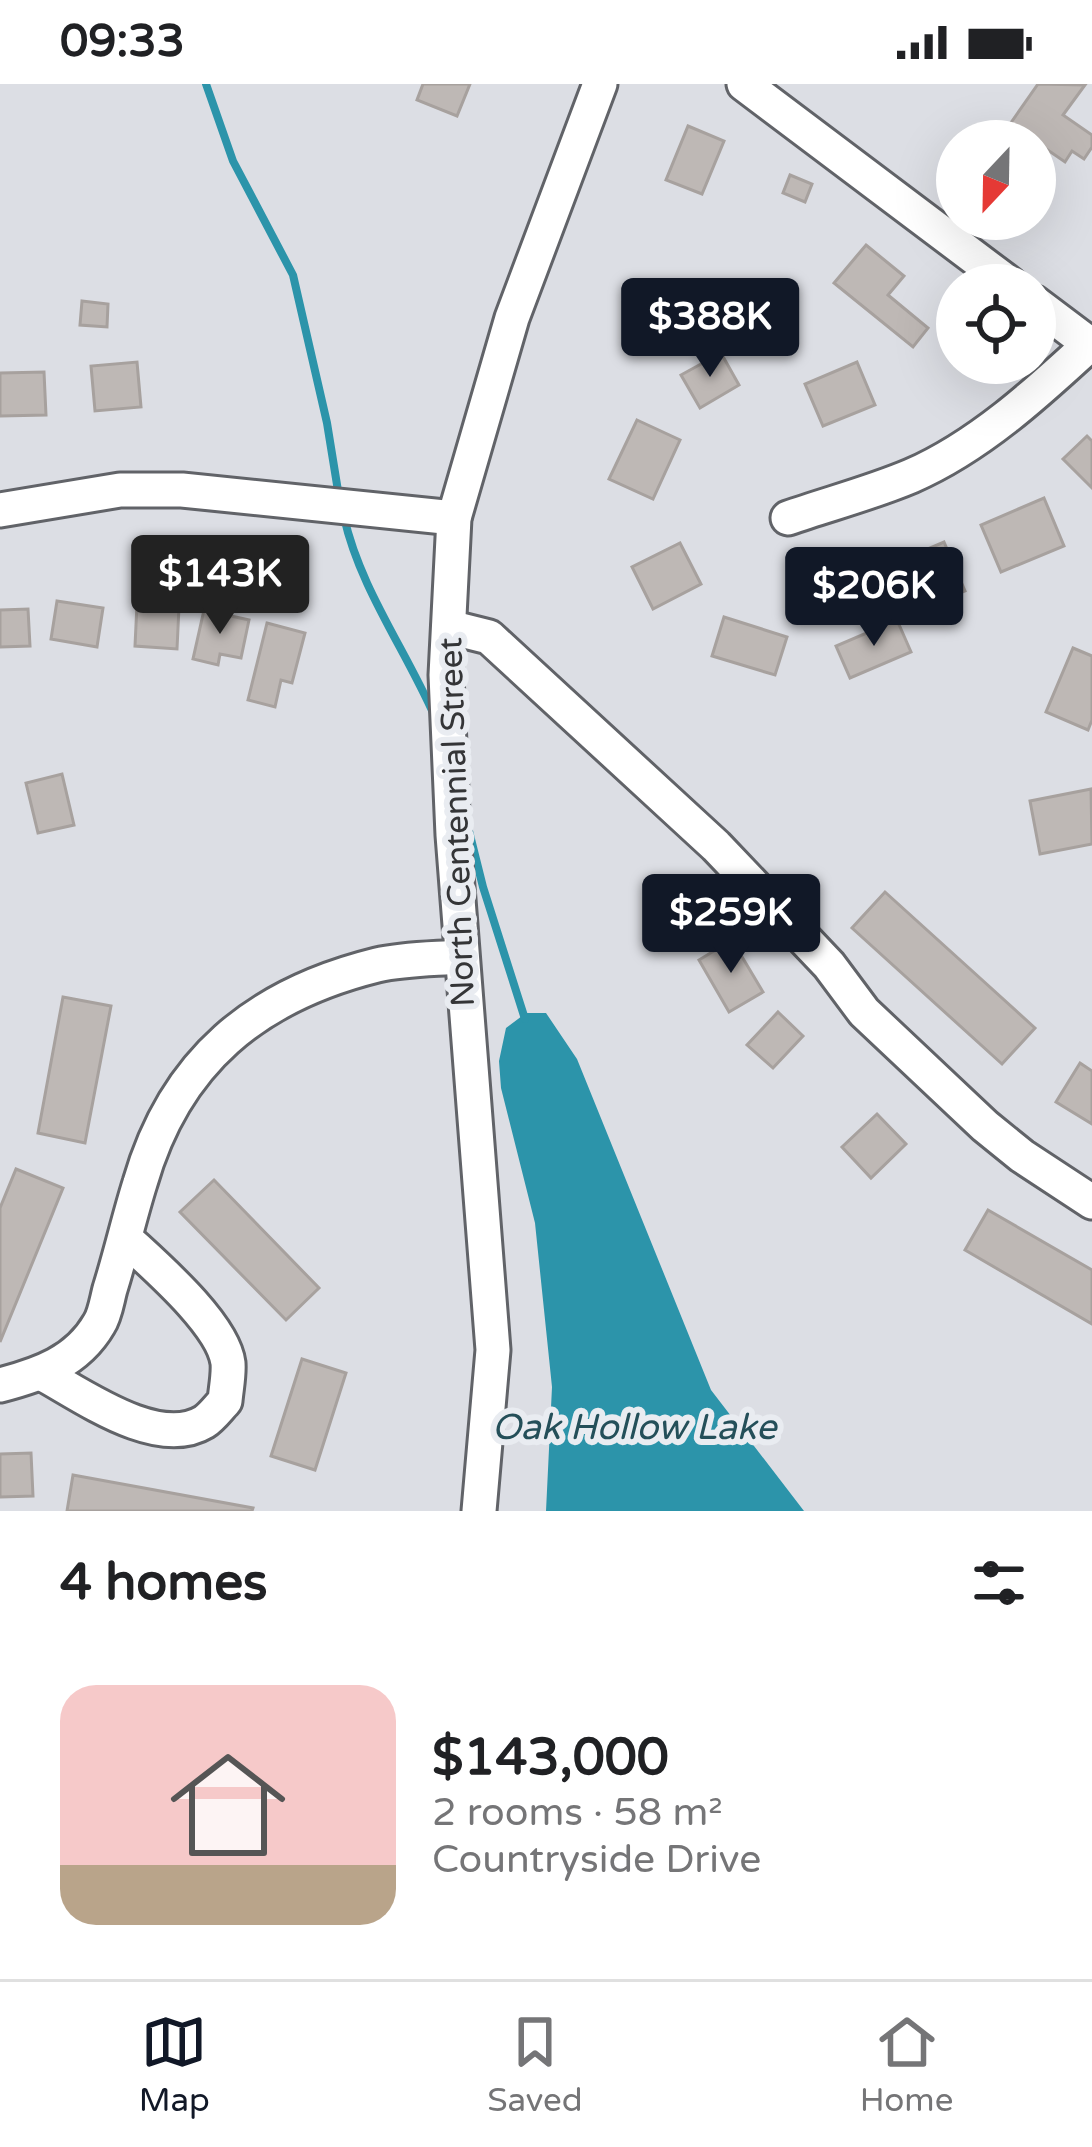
<!DOCTYPE html>
<html lang="en">
<head>
<meta charset="utf-8">
<style>
	body { margin:0; font-family:"Varela Round",sans-serif; background:#f2f2f2; color:#202124; height:100vh; display:flex; flex-direction:column; font-size:45px; white-space:nowrap }
	* { box-sizing:border-box; margin:0 }
	p { font-size:39px; color:#757577 }
	.icon { flex:none; width:66px; height:66px; fill:none; stroke:currentColor; stroke-width:2; stroke-linecap:round; stroke-linejoin:round }
	.map { position:relative; height:1427px; overflow:hidden }
	.drawer { display:flex; flex-direction:column; background:#fff; flex:1 }
	.drawer>* { flex:none }
	.needle { width:78px; rotate:202deg }
	.fabs { position:absolute; left:936px; top:36px; display:grid; gap:24px }
	.fabs a { display:grid; place-items:center; width:120px; height:120px; border-radius:50%; background:#fff; box-shadow:0 12px 48px #0002; font-size:60px }
	.price { position:absolute; translate:-50% -102px; padding:0 27px; border-radius:12px; background:#111827; color:#fff; font-size:39px; line-height:78px; filter:drop-shadow(0 3px 6px #0008) }
	.price::after { content:''; position:absolute; left:50%; top:72px; width:36px; height:27px; margin-left:-18px; background:inherit; clip-path:polygon(0 0,100% 0,50% 100%) }
	.price.on { background:#222; color:#fff }
	ul { padding:0; list-style:none }
	li { display:flex; align-items:center; gap:36px; height:300px; padding:0 60px }
	li span { display:grid; place-items:center; flex:none; width:336px; height:240px; border-radius:36px; color:#555 }
	li>.icon { margin-inline-start:auto }
	span .icon { width:144px; height:144px; fill:#fffc; stroke-width:1 }
	li b { font-size:51px }
	h2 { display:flex; justify-content:space-between; align-items:center; height:144px; padding:0 60px; font-size:51px }
	.status { display:flex; justify-content:space-between; align-items:center; height:84px; padding:0 60px; background:#fff; direction:ltr }
	.status svg { height:33px; fill:currentColor }
	.dock { display:flex; justify-content:space-around; align-items:center; height:168px; border-top:3px solid #e0e0e0; background:#fff; font-size:33px; color:#757577 }
	.dock a { display:grid; justify-items:center; gap:6px }
	.dock .on { color:#111827 }
	.map>svg:first-child { display:block }
	.water { fill:#2c94aa }
	.lines { fill:none; stroke-linecap:round; stroke-linejoin:round }
	.stream { stroke:#2c94aa; stroke-width:8 }
	.building { fill:#beb8b5; stroke:#a7a19e; stroke-width:3 }
	.minor-casing { stroke:#616368; stroke-width:39 }
	.minor { stroke:#fff; stroke-width:33 }
	.labels { text-anchor:middle; dominant-baseline:central; stroke-width:12; stroke-linejoin:round; paint-order:stroke }
	.street-label { font-size:33px; fill:#343537; stroke:#e9ecf1 }
	.water-label { font-size:36px; font-style:italic; fill:#244f59; stroke:#e9ecf1 }
</style>
</head>
<body>
<div class="status"><b>09:33</b><svg viewBox="0 0 49 12"><path d="M0 12V9h3v3zM5 12V6h3v6zM10 12V3h3v9zM15 12V0h3v12zM26 1h20v11H26zM47 4h2v5h-2z"/></svg></div>
<div class="map">
<svg width="1092" height="1427" viewBox="0 0 1092 1427">
	<rect width="100%" height="100%" fill="#dcdee4"/>
	<polygon class="water" points="526,929 546,929 577,975 711,1306 804,1427 546,1427 552,1303 535,1139 501,1004 499,977 506,944"/>
	<g class="lines">
		<g class="stream">
			<polyline points="206,0 233,77 293,191 327,339 339,413"/>
			<path d="M344,433C360,504 405,565 434,631"/>
			<polyline points="468,743 483,803 525,935"/>
		</g>
	</g>
	<g class="building">
		<polygon points="423,0 470,0 457,32 417,16"/>
		<polygon points="1038,0 1085,1 1063,31 1092,51 1092,63 1084,75 1072,67 1065,78 1010,40"/>
		<polygon points="688,42 724,57 702,110 666,96"/>
		<polygon points="790,91 812,100 805,118 783,109"/>
		<polygon points="866,161 904,192 888,211 928,244 913,263 834,199"/>
		<polygon points="82,217 108,220 107,243 80,241"/>
		<polygon points="721,269 739,301 700,324 681,291"/>
		<polygon points="137,278 141,323 95,327 91,282"/>
		<polygon points="857,278 875,321 823,342 805,300"/>
		<polygon points="44,288 46,331 0,332 0,289"/>
		<polygon points="637,336 680,356 653,415 609,395"/>
		<polygon points="1087,352 1092,357 1092,404 1063,375"/>
		<polygon points="1044,414 1064,462 1001,488 981,441"/>
		<polygon points="944,458 965,507 918,526 897,478"/>
		<polygon points="680,459 701,500 653,525 632,483"/>
		<polygon points="57,517 103,524 97,563 51,555"/>
		<polygon points="137,520 179,523 177,565 135,562"/>
		<polygon points="28,525 30,562 0,563 0,526"/>
		<polygon points="204,526 249,536 241,574 220,570 218,581 193,575"/>
		<polygon points="724,533 787,553 775,591 712,572"/>
		<polygon points="897,536 911,568 850,594 836,562"/>
		<polygon points="267,539 305,549 292,599 281,596 275,623 248,616"/>
		<polygon points="1073,564 1092,572 1092,636 1088,646 1046,628"/>
		<polygon points="62,690 74,741 38,749 26,699"/>
		<polygon points="1091,705 1092,760 1040,770 1030,717"/>
		<polygon points="885,808 1035,944 1002,980 852,844"/>
		<polygon points="732,856 763,908 729,928 699,876"/>
		<polygon points="63,913 111,922 85,1059 38,1049"/>
		<polygon points="778,928 803,952 773,984 747,961"/>
		<polygon points="1080,979 1092,987 1092,1040 1056,1018"/>
		<polygon points="877,1030 906,1060 871,1094 842,1063"/>
		<polygon points="16,1085 63,1104 0,1258 0,1124"/>
		<polygon points="214,1096 319,1204 286,1236 180,1128"/>
		<polygon points="988,1126 1092,1186 1092,1240 965,1166"/>
		<polygon points="302,1275 346,1289 315,1386 271,1372"/>
		<polygon points="31,1369 33,1412 0,1413 0,1370"/>
		<polygon points="73,1391 253,1424 252,1427 67,1427"/>
	</g>
	<g class="lines">
		<g class="minor-casing">
			<g id="minor">
				<polyline points="744,0 1011,201"/>
				<polyline points="1035,219 1092,262"/>
				<polyline points="0,426 120,406 182,406 454,434"/>
				<path d="M788,434C828,420 871,409 911,392C978,363 1037,309 1090,260"/>
				<polyline points="449,543 489,553 716,762 829,881 864,928 985,1042 1022,1072 1092,1118"/>
				<path d="M43,1290C83,1312 158,1366 204,1338C212,1333 219,1323 225,1317C226,1305 229,1291 228,1279C223,1240 154,1181 126,1155"/>
				<path d="M0,1301C39,1291 77,1278 99,1240C105,1231 107,1216 110,1205C121,1170 129,1134 140,1099C175,977 256,911 377,881C403,875 433,875 459,873"/>
				<polyline points="479,1427 493,1266 453,751 446,591 454,434 512,234 600,0"/>
			</g>
		</g>
		<use href="#minor" class="minor"/>
	</g>
	<g class="labels">
		<g class="street-label">
			<text transform="translate(457 738) rotate(-92)">North Centennial Street</text>
		</g>
		<g class="water-label">
			<text x="634" y="1343">Oak Hollow Lake</text>
		</g>
	</g>
</svg>
<div class="fabs">
<a><svg class="needle" viewBox="-14 -14 28 28"><path d="M0-13l5 13h-10z" fill="#e53935"/><path d="M0 13l5-13h-10z" fill="#757577"/></svg></a>
<a><svg class="icon" aria-label="locate" viewBox="0 0 24 24"><circle cx="12" cy="12" r="6"/><path d="M12 2v4M12 18v4M2 12h4M18 12h4"/></svg></a>
</div>
<b class="price" style="left:710px;top:296px">$388K</b>
<b class="price on" style="left:220px;top:553px">$143K</b>
<b class="price" style="left:874px;top:565px">$206K</b>
<b class="price" style="left:731px;top:892px">$259K</b>
</div>
<section class="drawer">
<h2>4 homes<svg class="icon" aria-label="filters" viewBox="0 0 24 24"><path d="M4 7h16M4 17h16"/><circle cx="9" cy="7" r="2"/><circle cx="15" cy="17" r="2"/></svg></h2>
<ul>
<li><span style="background:linear-gradient(#f6c9c9 75%,#b9a48a 0)"><svg class="icon" aria-label="home" viewBox="0 0 24 24"><path d="M3 11l9-7 9 7M6 9v11h12V9"/></svg></span><div><b>$143,000</b><p>2 rooms · 58 m²</p><p>Countryside Drive</p></div></li>
</ul>
</section>
<nav class="dock">
<a class="on"><svg class="icon" aria-label="map" viewBox="0 0 24 24"><path d="M3 6l6-2 6 2 6-2v14l-6 2-6-2-6 2zM9 4v14M15 6v14"/></svg>Map</a>
<a><svg class="icon" aria-label="saved" viewBox="0 0 24 24"><path d="M7 4h10v16l-5-4-5 4z"/></svg>Saved</a>
<a><svg class="icon" aria-label="home" viewBox="0 0 24 24"><path d="M3 11l9-7 9 7M6 9v11h12V9"/></svg>Home</a>
</nav>
</body>
</html>
